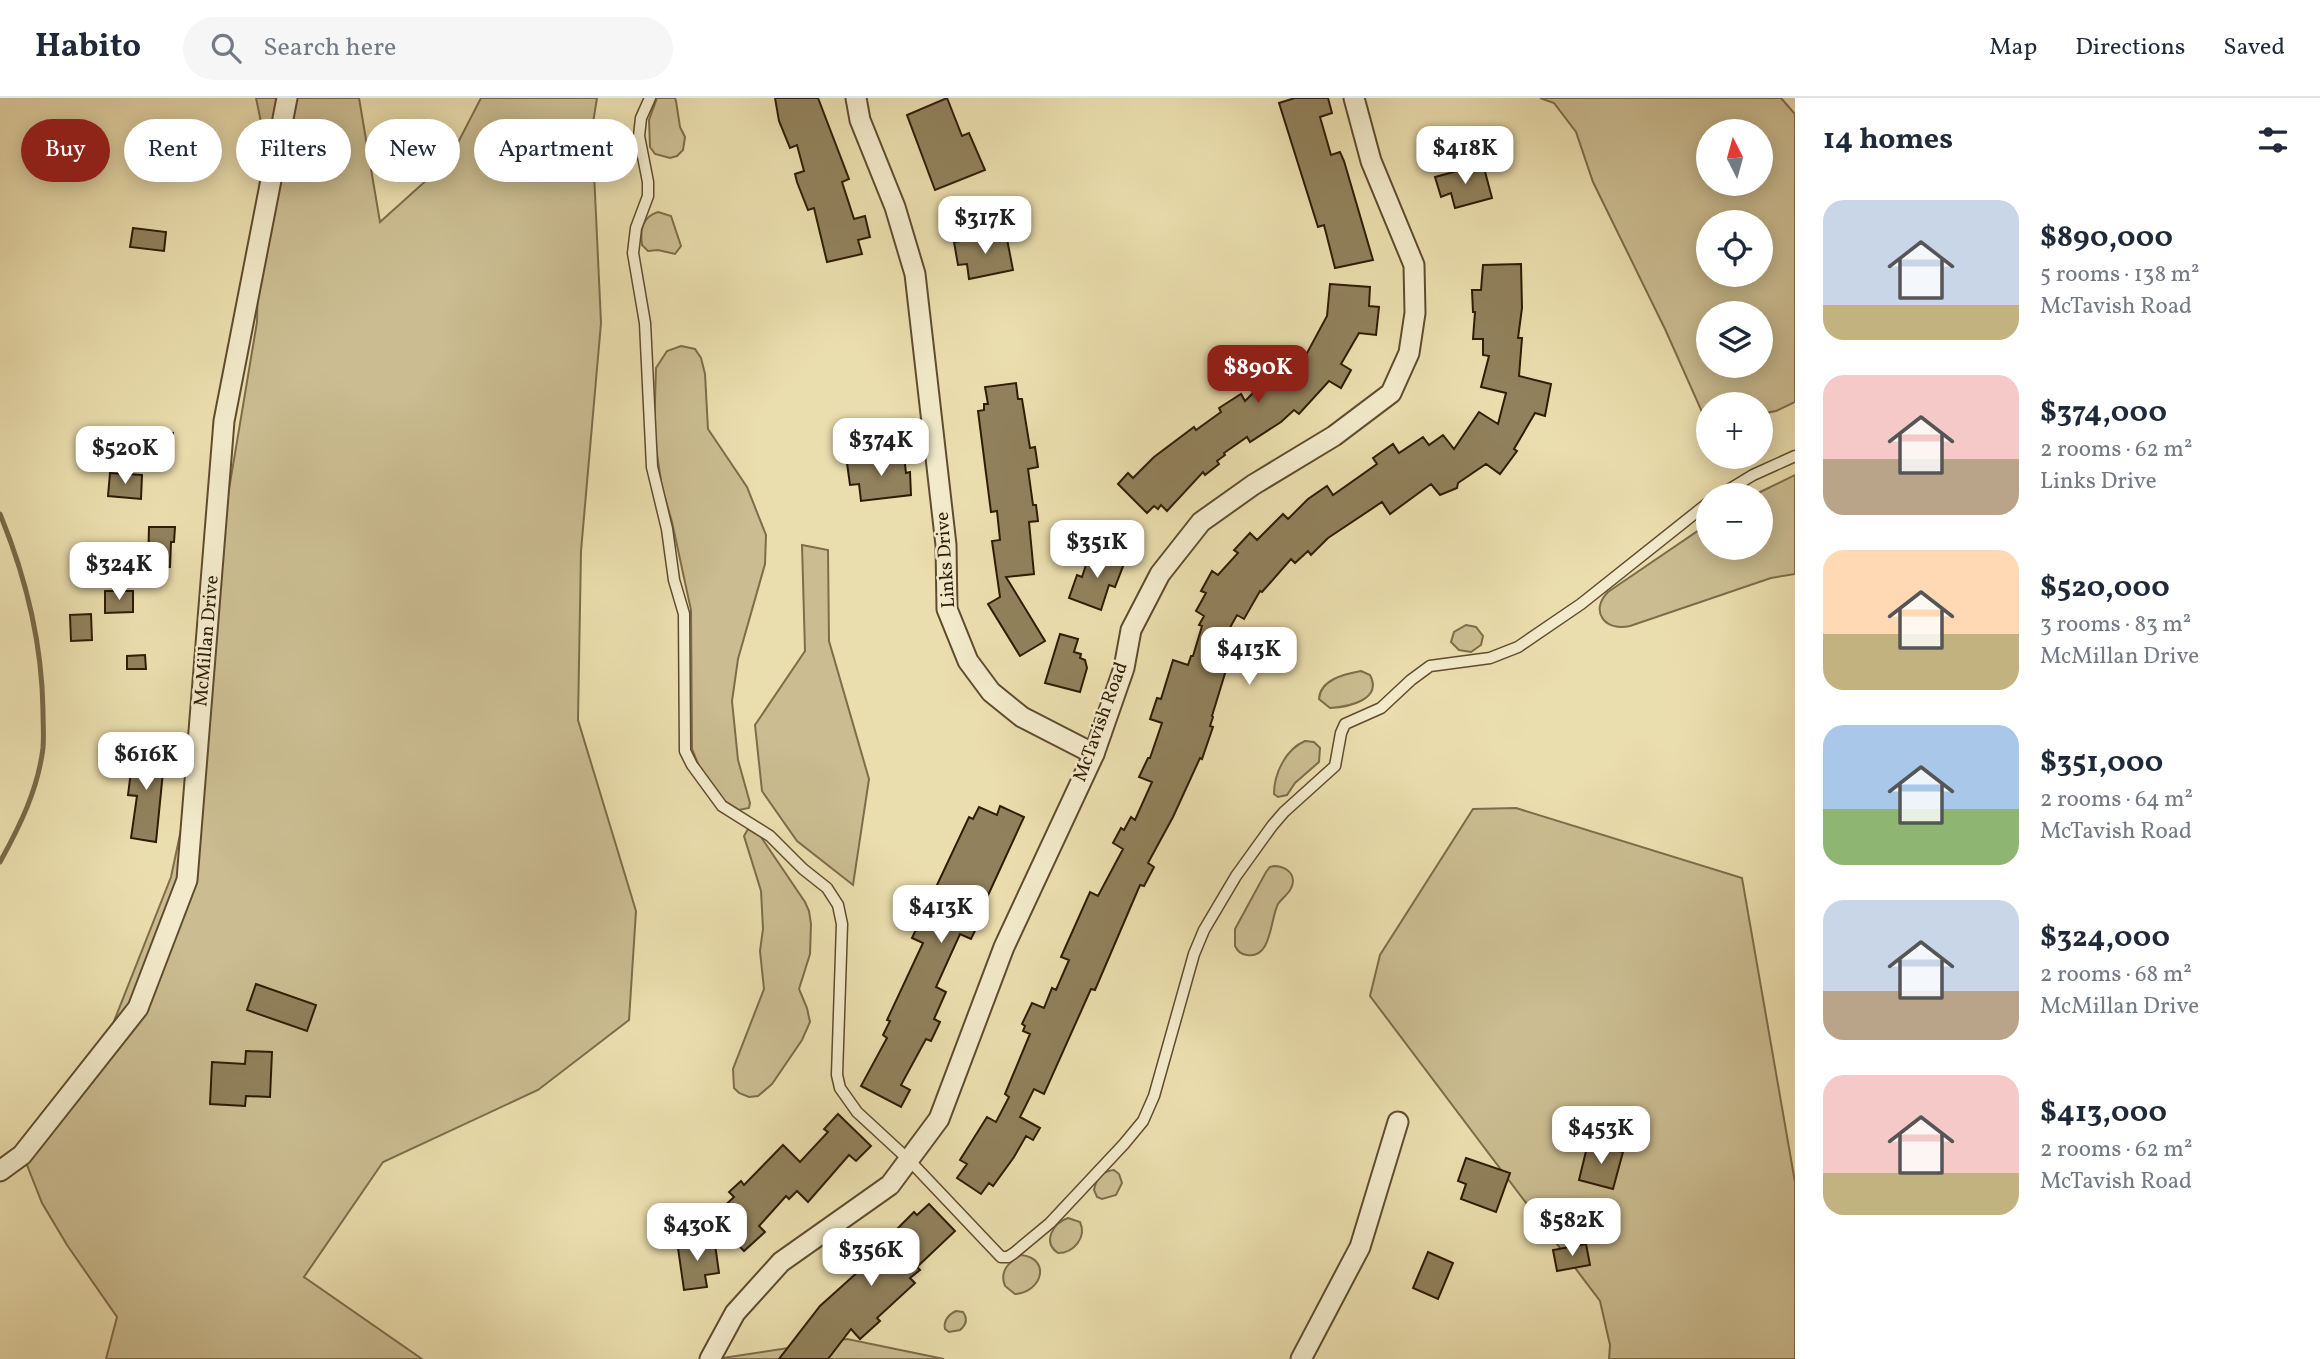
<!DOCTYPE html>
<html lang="en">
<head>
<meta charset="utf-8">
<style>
	body { margin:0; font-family:Vollkorn,serif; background:#f6f6f7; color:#1f2937; height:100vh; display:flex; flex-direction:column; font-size:26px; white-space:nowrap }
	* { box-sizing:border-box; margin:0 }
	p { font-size:23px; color:#747a83 }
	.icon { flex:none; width:38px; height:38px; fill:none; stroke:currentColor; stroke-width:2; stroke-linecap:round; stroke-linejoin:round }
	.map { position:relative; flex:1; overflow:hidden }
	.details { display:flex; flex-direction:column; background:#fff; width:525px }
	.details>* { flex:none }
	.top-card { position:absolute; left:21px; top:21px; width:665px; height:63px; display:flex; gap:14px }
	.needle { width:46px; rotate:354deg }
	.tools { position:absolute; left:1696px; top:21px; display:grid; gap:14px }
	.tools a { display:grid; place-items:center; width:77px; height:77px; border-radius:50%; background:#fff; box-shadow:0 4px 18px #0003; font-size:35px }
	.price { position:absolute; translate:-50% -60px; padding:0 16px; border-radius:14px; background:#fff; color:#222; font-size:23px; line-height:46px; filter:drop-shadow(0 2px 4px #0008) }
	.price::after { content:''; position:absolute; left:50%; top:42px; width:21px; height:16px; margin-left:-10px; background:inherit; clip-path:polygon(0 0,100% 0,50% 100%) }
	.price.current { background:#8f2418; color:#fff }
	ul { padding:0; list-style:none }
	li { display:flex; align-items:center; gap:21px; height:175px; padding:0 28px }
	li span { display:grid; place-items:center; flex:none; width:196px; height:140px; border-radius:21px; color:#555 }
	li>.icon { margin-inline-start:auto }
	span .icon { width:84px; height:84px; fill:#fffc; stroke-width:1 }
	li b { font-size:30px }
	h2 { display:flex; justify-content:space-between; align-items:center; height:84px; padding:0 28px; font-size:30px }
	.pill { padding:0 24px; border-radius:32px; background:#fff; box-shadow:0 4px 18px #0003; font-size:24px; line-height:63px }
	.pill.current { background:#8f2418; color:#fff }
	header { display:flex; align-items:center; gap:42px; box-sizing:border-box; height:98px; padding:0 35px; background:#fff; border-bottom:2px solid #e0e1e3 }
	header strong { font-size:33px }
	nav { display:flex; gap:38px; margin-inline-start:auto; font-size:24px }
	.search { width:490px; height:63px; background:#f6f6f7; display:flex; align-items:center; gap:18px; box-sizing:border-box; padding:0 24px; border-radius:38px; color:#747a83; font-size:26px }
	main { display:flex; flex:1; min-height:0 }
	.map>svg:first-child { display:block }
	.green { fill:#cbbd91; stroke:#7e6c4a; stroke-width:2; fill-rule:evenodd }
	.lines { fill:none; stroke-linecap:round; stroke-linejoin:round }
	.stream { stroke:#7a6947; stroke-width:5 }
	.building { fill:#91815c; stroke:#301c04; stroke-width:2 }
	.lane-casing { stroke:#5f4c2e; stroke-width:13 }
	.street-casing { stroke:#5f4c2e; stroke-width:23 }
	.lane { stroke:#f2eaca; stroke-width:10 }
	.street { stroke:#f2eaca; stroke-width:19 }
	.labels { text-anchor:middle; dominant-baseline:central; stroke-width:5; stroke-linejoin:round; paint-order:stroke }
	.street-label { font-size:19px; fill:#301c04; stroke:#f2eaca }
</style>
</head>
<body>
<header>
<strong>Habito</strong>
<div class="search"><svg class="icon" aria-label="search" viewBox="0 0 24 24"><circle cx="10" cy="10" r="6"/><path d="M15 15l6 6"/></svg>Search here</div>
<nav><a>Map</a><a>Directions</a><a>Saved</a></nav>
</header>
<main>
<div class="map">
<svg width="1795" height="1261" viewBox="0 0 1795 1261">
	<rect width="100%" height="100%" fill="#ebdeae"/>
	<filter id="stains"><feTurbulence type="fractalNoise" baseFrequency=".00286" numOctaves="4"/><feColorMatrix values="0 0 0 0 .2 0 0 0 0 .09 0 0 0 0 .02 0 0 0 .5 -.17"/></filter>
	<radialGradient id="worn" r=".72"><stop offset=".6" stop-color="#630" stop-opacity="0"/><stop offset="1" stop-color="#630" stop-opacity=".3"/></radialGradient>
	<g class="green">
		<polygon points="256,0 359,0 380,124 449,62 481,0 597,0 592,31 601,225 581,453 578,622 636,813 629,922 538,992 383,1064 304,1179 422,1261 106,1261 117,1219 67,1147 42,1105 23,1057 105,946 171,779 200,642 220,445 257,224 261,24"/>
		<polygon points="657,0 675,0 676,3 680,29 685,39 683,52 677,58 670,60 655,56 650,49 649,22"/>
		<path d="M1540,0H1781L1795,16V304L1776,313L1761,316L1760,306H1708V316L1702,314L1665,231L1593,84L1576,34L1554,5ZM1708,33H1760V86H1708ZM1708,124H1760V177H1708ZM1708,215H1760V268H1708Z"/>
		<path d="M658,114L671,118L681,148L675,156L658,152L648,153L642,147C640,132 642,119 658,114Z"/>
		<polygon points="681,248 695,251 701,260 705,276 708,331 747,389 766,437 765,466 738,561 732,603 738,662 750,705 749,710 739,712 723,702 701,673 692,651 691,512 672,424 662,390 654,336 656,270 667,253"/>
		<path d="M1795,377V476L1771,480L1630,528C1605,534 1589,513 1608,494L1708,426V450H1760V397H1754Z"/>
		<polygon points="802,447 828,452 829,543 869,681 853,787 797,743 762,693 755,627 805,553"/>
		<polygon points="1466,527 1476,529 1483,538 1481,547 1471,554 1459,552 1451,544 1454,534"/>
		<path d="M1361,573L1370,577C1383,602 1348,609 1330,610L1319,601C1320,582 1344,576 1361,573Z"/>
		<path d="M1305,643L1314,644L1320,650L1319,664L1295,685L1287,697L1278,699L1274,696C1274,675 1286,651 1305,643Z"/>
		<polygon points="1516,710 1742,780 1795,1084 1795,1261 1609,1261 1610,1247 1600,1203 1370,898 1380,857 1473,711"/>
		<polygon points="748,731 761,739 805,804 809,813 811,826 810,856 799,891 807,910 810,924 802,942 772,986 758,998 749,999 739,995 734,990 733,971 764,891 760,853 763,831 761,793 744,738"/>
		<path d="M1274,768C1283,768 1293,773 1293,783C1293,793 1283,799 1278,806C1270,821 1272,861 1247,857C1241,856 1238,854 1235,848V831L1266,774L1270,769Z"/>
		<path d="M1114,1072L1119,1076L1122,1085L1116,1097L1102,1101L1097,1099L1094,1092C1096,1081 1102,1073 1114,1072Z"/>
		<path d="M1068,1120L1080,1124C1087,1139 1074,1155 1058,1155C1042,1144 1053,1125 1068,1120Z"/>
		<path d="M1021,1157C1051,1160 1043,1194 1015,1196L1005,1188C999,1173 1009,1164 1021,1157Z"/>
		<path d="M956,1213L963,1214C968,1221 966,1227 960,1232L949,1234L945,1231C943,1223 949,1216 956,1213Z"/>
		<polygon points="847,1241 944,1261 716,1261"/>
	</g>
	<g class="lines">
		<path class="stream" d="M0,416C26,479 42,544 43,613C43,625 44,638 43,650C38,691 20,728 0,764"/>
	</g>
	<g class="building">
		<polygon points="775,0 818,0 849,81 842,84 854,121 865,118 870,139 858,142 862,156 827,164 814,110 808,112 797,84 795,76 804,73 797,47 790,50 779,23"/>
		<polygon points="947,0 962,38 969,35 985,72 935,92 907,17"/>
		<polygon points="1295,0 1328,0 1332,15 1320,19 1331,57 1340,54 1344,63 1373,162 1335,170 1324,127 1318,129 1279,5"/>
		<polygon points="1483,66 1492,100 1455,110 1451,95 1441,99 1435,79"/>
		<polygon points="133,130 166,134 164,153 130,149"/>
		<polygon points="1006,136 1013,172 969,181 967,166 958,167 954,144"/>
		<polygon points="1521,166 1522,210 1518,240 1522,240 1519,278 1551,286 1545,318 1535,315 1514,351 1517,353 1500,376 1486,366 1458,385 1457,390 1440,397 1431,386 1390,416 1382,404 1328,440 1311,457 1308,453 1295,465 1291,461 1262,494 1260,493 1244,521 1237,517 1218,551 1227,554 1221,570 1226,572 1212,618 1213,619 1210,628 1213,629 1202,661 1200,660 1173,719 1148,765 1154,769 1144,788 1140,787 1095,892 1091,891 1044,996 1034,991 1020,1019 1040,1030 1033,1042 1026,1038 1014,1059 993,1088 989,1085 981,1096 957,1080 967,1066 960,1062 987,1019 996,1024 1009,999 1005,996 1030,936 1023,933 1025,928 1022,926 1032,905 1044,910 1052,890 1056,892 1069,862 1061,859 1090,794 1098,798 1123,751 1113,745 1121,730 1124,732 1131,719 1135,722 1152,684 1139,679 1148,660 1150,660 1162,625 1150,621 1157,600 1161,601 1173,562 1188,567 1191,558 1193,558 1202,528 1199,527 1204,518 1196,513 1206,495 1201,493 1212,473 1218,477 1238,455 1234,452 1250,435 1257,442 1283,416 1288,421 1308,401 1327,388 1333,397 1377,366 1373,360 1393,346 1399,355 1423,339 1429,347 1443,337 1454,351 1479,314 1498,326 1506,295 1481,289 1489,258 1483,257 1483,241 1473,241 1475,214 1473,214 1472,192 1481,192 1483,167"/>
		<polygon points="1330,186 1370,189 1369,208 1379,209 1376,237 1359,235 1341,266 1351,272 1341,290 1329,283 1299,316 1294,312 1281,324 1250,344 1247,339 1224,355 1225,357 1217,363 1219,366 1205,377 1203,374 1167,413 1161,407 1158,411 1154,408 1147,415 1118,386 1128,375 1133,380 1154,359 1194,329 1196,332 1221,314 1219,310 1241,296 1245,303 1275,273 1286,284 1299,270 1327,218"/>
		<polygon points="1016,285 1018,301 1022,301 1030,350 1035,349 1038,369 1028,371 1033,407 1036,407 1038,423 1029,424 1034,476 1006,479 1045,543 1020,558 988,506 1000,499 992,443 1000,442 997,413 991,414 978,313 984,312 984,306 988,306 985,289"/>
		<polygon points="137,332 173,335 171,357 136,354"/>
		<polygon points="904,358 906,375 910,374 911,397 861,403 859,386 850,387 847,365"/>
		<polygon points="110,375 142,377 141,401 108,398"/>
		<polygon points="149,429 175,429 174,444 171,444 170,469 148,468"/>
		<polygon points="1101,454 1125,463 1115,489 1109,487 1101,512 1069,500 1077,477 1082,479 1089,458 1099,461"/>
		<polygon points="105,493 133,493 133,514 105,515"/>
		<polygon points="91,516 92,542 71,543 70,517"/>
		<polygon points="1060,536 1078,541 1074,554 1081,556 1080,560 1085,562 1087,570 1080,594 1045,585"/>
		<polygon points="145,557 146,571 127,571 127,558"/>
		<polygon points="134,649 165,654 156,744 131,740 137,698 128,697"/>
		<polygon points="1000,708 1024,719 978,819 981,820 971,841 960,836 936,889 946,894 934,921 940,924 931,943 926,941 901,987 910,992 901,1009 861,988 887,940 883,937 890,923 887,922 923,845 912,840 969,719 973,721 979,709 997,717"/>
		<polygon points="256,886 316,907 307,933 247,912"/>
		<polygon points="246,953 272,954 270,999 246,998 245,1008 210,1006 212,964 245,966"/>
		<polygon points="838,1016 871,1048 856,1063 849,1057 808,1104 797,1093 789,1101 786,1098 759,1128 765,1134 744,1153 728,1136 735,1130 719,1113 734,1099 729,1094 741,1083 744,1087 783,1047 800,1064 828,1034 824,1031"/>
		<polygon points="1588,1045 1623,1054 1613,1091 1579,1082"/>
		<polygon points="1466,1060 1510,1075 1496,1114 1461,1101 1466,1086 1458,1083"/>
		<polygon points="929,1106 955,1133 917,1169 920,1172 910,1180 915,1185 877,1220 880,1223 860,1241 851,1231 828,1261 779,1261 820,1208 860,1172 857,1169 872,1155 878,1161 901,1140 895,1133 914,1114 917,1117"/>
		<polygon points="698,1140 699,1148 715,1146 719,1175 705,1177 707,1189 684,1192 677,1143"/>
		<polygon points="1586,1146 1590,1167 1557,1173 1553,1152"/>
		<polygon points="1428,1154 1453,1165 1438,1201 1413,1190"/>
	</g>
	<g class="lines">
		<g class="lane-casing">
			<g id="lane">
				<polyline points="650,0 641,20 639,38 648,84 648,98 636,130 633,155 645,225 652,369 667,431 674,482 684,516 685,653 692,667 722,708 770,738 803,771 827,790 838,807 842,826 837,977 840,990 857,1014 909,1062 1001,1159 1008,1159 1014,1155 1050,1125 1124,1046 1143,1023 1154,998 1194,856 1204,832 1236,778 1272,728 1284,714 1335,668 1341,635 1345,626 1381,610 1411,582 1430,568 1490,560 1518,549 1581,506 1708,405"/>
				<polyline points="1720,397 1753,377 1795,358"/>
			</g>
		</g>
		<g class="street-casing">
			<g id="street">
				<polyline points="856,0 860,22 895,109 915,176 946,447 947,511 968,563 991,594 1022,619 1094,656"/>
				<polyline points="0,1073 22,1057 138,910 187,782 224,323 287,0"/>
				<polyline points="710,1261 735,1215 781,1164 890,1087 939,1021 1004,849 1094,656 1124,570 1131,532 1160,476 1201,424 1253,387 1334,338 1391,295 1409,255 1415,215 1414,167 1371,63 1354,0"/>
				<polyline points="1301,1261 1360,1149 1398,1024"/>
			</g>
		</g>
		<use href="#lane" class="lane"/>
		<use href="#street" class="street"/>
	</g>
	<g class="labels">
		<g class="street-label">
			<text transform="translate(946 462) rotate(-94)">Links Drive</text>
			<text transform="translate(207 543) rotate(-85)">McMillan Drive</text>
			<text transform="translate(1101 624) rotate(-70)">McTavish Road</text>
		</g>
	</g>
	<rect width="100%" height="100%" filter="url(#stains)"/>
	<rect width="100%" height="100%" fill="url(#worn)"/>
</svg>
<div class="tools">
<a><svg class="needle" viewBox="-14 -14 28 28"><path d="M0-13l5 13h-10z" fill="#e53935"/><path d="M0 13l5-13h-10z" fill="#747a83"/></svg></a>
<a><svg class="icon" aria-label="locate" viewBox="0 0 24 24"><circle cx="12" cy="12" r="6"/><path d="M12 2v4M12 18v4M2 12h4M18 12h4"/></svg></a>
<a><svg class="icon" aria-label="layers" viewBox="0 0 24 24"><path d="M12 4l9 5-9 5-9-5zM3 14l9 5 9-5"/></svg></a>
<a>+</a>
<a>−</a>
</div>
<b class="price" style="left:1465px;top:88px">$418K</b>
<b class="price" style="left:985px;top:158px">$317K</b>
<b class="price current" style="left:1258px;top:307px">$890K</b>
<b class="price" style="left:881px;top:380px">$374K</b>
<b class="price" style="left:125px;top:388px">$520K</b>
<b class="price" style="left:1097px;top:482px">$351K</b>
<b class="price" style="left:119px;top:504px">$324K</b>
<b class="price" style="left:1249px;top:589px">$413K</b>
<b class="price" style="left:146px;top:694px">$616K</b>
<b class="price" style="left:941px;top:847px">$413K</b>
<b class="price" style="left:1601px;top:1068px">$453K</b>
<b class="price" style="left:1572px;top:1160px">$582K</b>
<b class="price" style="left:697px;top:1165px">$430K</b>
<b class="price" style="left:871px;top:1190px">$356K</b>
<div class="top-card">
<a class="pill current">Buy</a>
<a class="pill">Rent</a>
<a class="pill">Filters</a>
<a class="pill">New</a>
<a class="pill">Apartment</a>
</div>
</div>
<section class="details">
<h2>14 homes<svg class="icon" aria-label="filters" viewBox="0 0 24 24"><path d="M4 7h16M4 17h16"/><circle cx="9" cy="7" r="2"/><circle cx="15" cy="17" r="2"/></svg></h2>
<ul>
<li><span style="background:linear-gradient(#c9d6e8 75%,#c2b280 0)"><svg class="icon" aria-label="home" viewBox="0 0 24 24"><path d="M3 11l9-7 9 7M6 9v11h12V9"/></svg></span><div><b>$890,000</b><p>5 rooms · 138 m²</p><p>McTavish Road</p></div></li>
<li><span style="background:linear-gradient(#f6c9c9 60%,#b9a48a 0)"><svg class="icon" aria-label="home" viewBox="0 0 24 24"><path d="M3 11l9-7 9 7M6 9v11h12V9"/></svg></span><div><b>$374,000</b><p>2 rooms · 62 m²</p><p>Links Drive</p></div></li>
<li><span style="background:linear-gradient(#ffd9b3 60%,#c2b280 0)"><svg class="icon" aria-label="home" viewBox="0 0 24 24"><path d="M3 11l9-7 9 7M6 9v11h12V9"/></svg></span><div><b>$520,000</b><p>3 rooms · 83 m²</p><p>McMillan Drive</p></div></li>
<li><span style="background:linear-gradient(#a9c7e8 60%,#8fb573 0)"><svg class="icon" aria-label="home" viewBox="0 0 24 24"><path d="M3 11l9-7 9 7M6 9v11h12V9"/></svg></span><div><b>$351,000</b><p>2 rooms · 64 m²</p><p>McTavish Road</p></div></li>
<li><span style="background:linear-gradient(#c9d6e8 65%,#b9a48a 0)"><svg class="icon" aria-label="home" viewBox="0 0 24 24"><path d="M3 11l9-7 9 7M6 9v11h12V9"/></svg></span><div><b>$324,000</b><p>2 rooms · 68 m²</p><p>McMillan Drive</p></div></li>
<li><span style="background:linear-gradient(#f6c9c9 70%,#c2b280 0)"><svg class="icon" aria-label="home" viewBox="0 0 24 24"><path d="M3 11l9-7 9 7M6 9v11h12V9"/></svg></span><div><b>$413,000</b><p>2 rooms · 62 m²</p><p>McTavish Road</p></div></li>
</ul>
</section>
</main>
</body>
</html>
